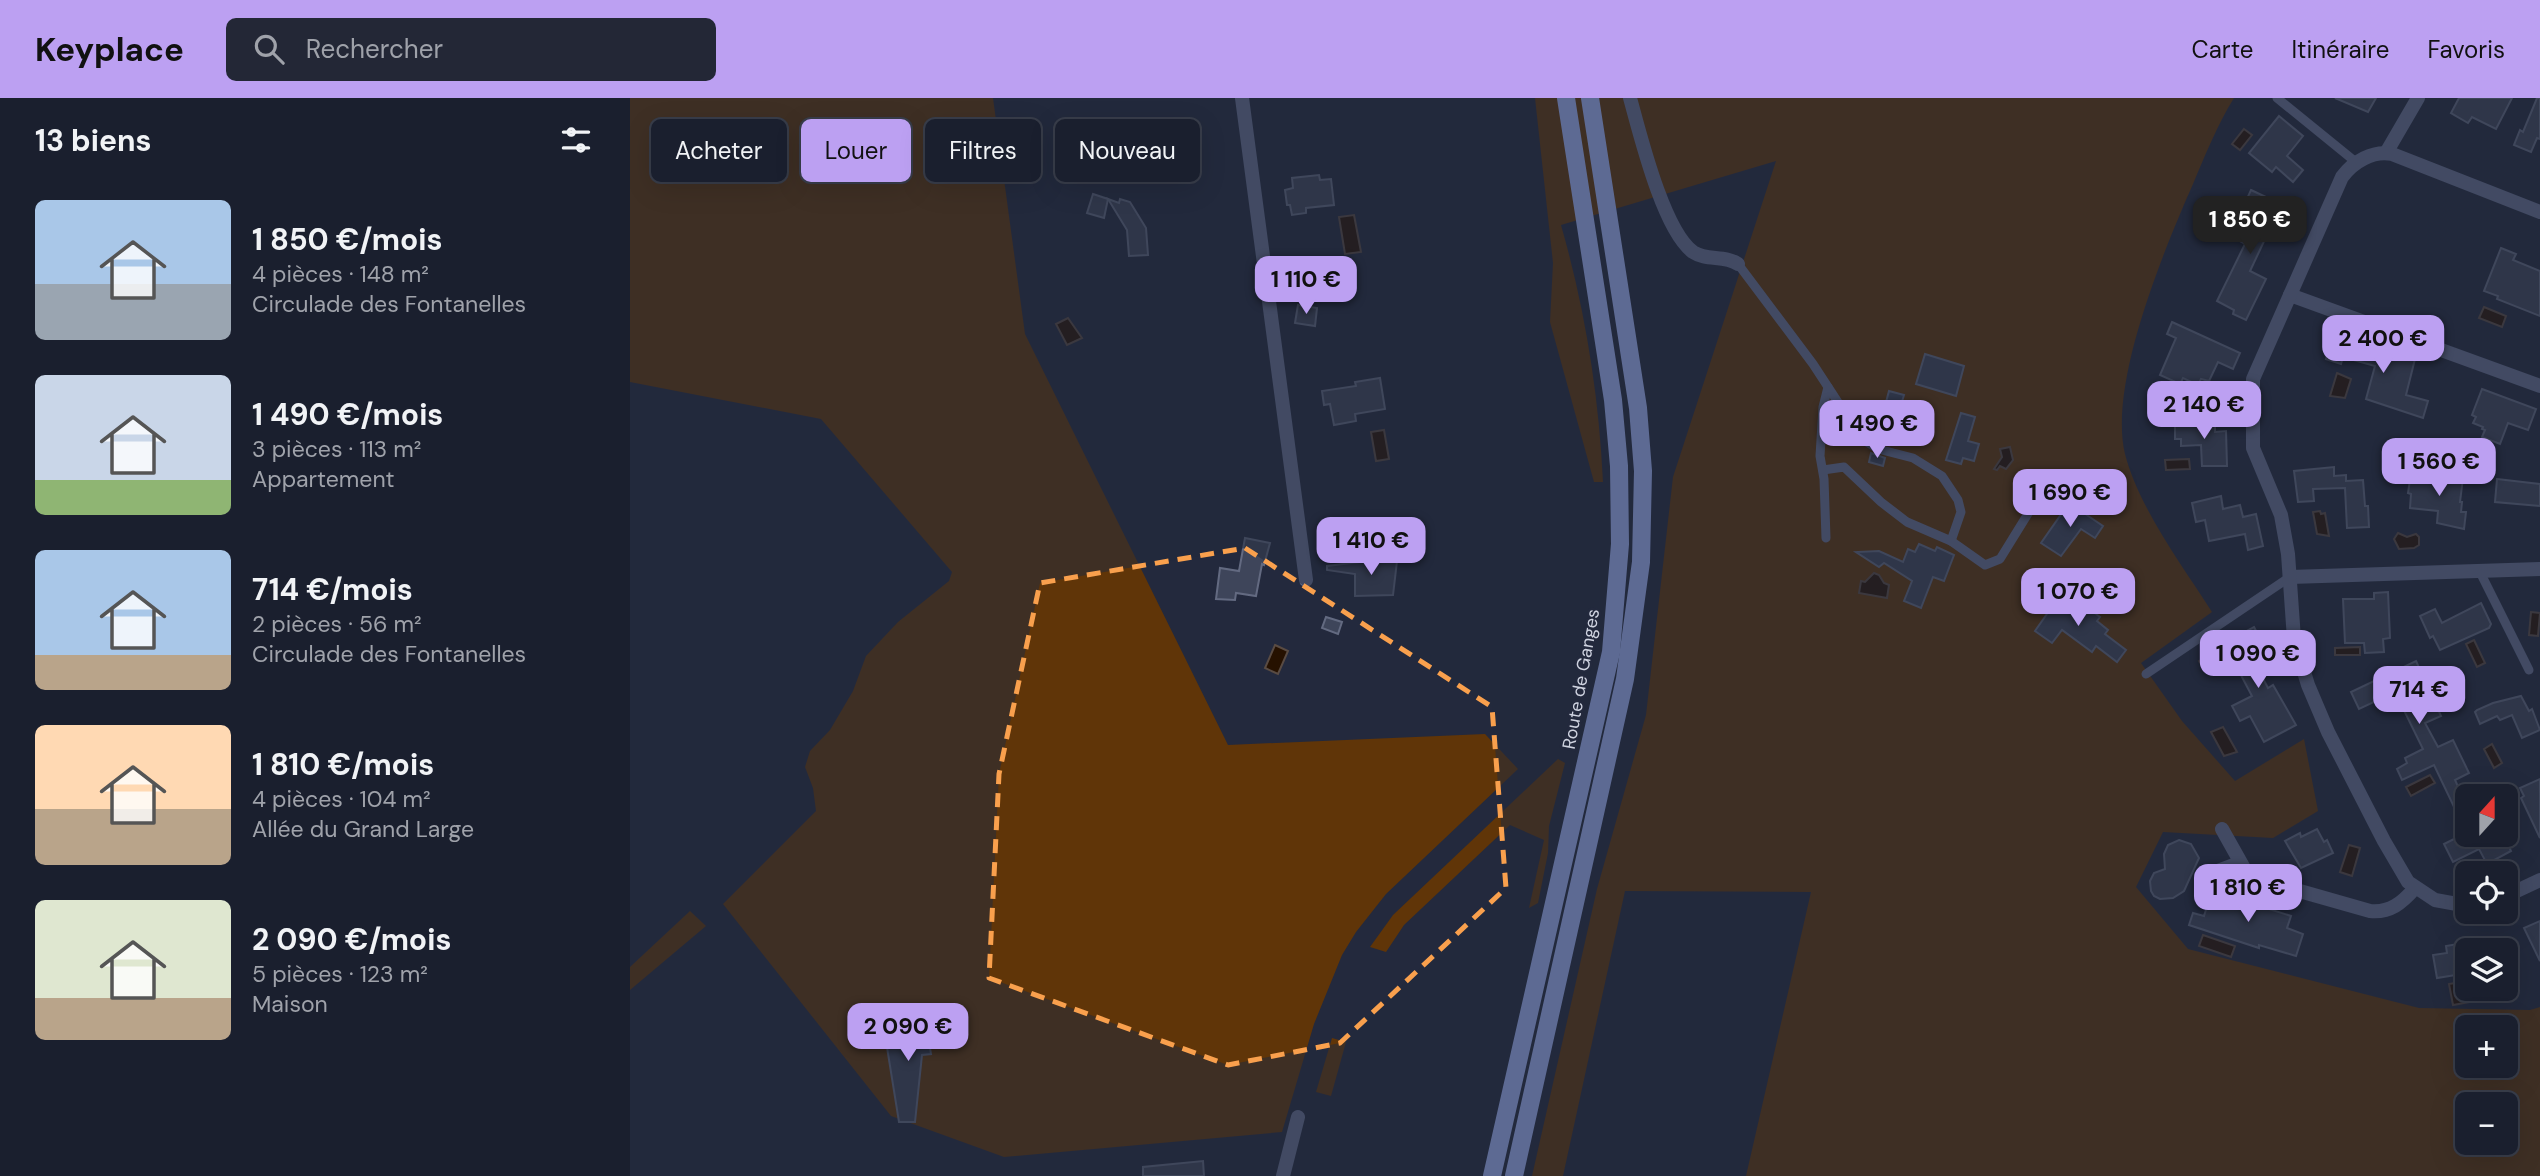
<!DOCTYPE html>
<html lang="fr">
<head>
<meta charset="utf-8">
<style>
	body { margin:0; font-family:"DM Sans",sans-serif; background:#232736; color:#f1f3f6; height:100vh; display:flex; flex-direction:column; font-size:26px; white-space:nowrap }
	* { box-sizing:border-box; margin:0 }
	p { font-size:23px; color:#9fa2aa }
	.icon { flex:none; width:38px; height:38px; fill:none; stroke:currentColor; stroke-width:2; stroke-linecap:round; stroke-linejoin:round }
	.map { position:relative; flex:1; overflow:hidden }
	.panel { display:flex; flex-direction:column; background:#1a1f2e; width:630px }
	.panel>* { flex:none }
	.hud { position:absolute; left:21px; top:21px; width:665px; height:63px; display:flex; gap:14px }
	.needle { width:46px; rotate:21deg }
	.tools { position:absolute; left:1825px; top:686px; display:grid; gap:14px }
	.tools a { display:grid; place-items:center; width:63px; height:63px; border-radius:10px; background:#1a1f2e; box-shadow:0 7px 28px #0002,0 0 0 2px #383d4a; font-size:35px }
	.price { position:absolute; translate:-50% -60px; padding:0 16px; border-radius:14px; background:#bca0f2; color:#111; font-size:23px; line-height:46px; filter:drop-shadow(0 2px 4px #0008) }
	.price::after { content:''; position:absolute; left:50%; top:42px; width:21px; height:16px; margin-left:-10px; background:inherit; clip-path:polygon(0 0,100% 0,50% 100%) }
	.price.active { background:#222; color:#fff }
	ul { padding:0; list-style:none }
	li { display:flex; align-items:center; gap:21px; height:175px; padding:0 35px }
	li span { display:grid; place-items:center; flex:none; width:196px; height:140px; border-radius:10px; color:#555 }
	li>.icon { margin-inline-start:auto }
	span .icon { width:84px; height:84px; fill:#fffc; stroke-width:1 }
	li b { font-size:30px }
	h2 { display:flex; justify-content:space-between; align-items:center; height:84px; padding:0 35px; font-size:30px }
	.chip { padding:0 24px; border-radius:10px; background:#1a1f2e; box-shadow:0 7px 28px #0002,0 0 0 2px #383d4a; font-size:24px; line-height:63px }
	.chip.active { background:#bca0f2; color:#111 }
	header { display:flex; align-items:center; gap:42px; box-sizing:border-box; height:98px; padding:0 35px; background:#bca0f2; color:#111 }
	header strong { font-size:33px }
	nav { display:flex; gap:38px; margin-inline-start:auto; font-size:24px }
	.search { width:490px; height:63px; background:#232736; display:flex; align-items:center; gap:18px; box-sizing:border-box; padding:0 24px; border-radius:10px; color:#9fa2aa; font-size:26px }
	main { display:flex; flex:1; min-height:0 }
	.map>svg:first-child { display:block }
	.green { fill:#603508; fill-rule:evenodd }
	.water { fill:#261100; stroke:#594b43; stroke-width:2 }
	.building { fill:#3e455a; stroke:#636a81; stroke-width:2 }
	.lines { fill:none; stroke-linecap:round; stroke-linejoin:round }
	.lane { stroke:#687293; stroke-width:9 }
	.street { stroke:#687293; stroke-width:14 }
	.primary { stroke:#a5b9fd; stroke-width:18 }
	.marked { fill:none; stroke:#f9a04d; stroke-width:5; stroke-dasharray:14 9; stroke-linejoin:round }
	.labels { text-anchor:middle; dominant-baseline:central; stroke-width:5; stroke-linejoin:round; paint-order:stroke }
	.street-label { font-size:18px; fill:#cfd3e0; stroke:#23293d }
</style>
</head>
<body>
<header>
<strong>Keyplace</strong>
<div class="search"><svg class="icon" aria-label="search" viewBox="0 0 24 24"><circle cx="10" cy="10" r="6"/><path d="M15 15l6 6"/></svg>Rechercher</div>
<nav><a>Carte</a><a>Itinéraire</a><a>Favoris</a></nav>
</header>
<main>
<section class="panel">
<h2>13 biens<svg class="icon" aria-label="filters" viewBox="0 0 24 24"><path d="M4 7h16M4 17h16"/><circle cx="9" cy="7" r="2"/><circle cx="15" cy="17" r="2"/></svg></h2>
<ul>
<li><span style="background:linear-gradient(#a9c7e8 60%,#9aa5b1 0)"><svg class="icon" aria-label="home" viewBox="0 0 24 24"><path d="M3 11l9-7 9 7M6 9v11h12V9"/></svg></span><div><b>1 850 €/mois</b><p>4 pièces · 148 m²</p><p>Circulade des Fontanelles</p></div></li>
<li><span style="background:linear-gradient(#c9d6e8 75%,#8fb573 0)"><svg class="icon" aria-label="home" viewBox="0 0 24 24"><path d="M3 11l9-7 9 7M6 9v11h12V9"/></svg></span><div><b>1 490 €/mois</b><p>3 pièces · 113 m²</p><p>Appartement</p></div></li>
<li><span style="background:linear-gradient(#a9c7e8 75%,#b9a48a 0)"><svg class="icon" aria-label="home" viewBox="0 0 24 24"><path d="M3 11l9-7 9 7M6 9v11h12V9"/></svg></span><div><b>714 €/mois</b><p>2 pièces · 56 m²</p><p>Circulade des Fontanelles</p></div></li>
<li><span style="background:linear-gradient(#ffd9b3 60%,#b9a48a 0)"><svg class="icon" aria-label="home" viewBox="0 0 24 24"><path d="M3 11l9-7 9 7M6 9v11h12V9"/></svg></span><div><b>1 810 €/mois</b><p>4 pièces · 104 m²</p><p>Allée du Grand Large</p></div></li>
<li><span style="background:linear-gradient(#dfe7d0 70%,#b9a48a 0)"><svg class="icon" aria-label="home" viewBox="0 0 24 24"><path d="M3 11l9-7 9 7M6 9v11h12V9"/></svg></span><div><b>2 090 €/mois</b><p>5 pièces · 123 m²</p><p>Maison</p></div></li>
</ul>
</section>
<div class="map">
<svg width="1910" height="1078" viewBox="0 0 1910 1078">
	<rect width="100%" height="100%" fill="#23293d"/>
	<g class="green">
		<polygon points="0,0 363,0 395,236 598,647 855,636 888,671 756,796 726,834 712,857 684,926 652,1034 374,1059 261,1018 93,806 186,713 183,690 175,669 180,653 200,632 223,593 236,558 268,524 319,483 322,474 191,321 0,284"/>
		<path d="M905,0H1604C1587,27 1575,58 1563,86C1534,152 1478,286 1495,356C1509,410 1552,467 1582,514L1511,565L1552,623L1605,683L1674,641L1688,713L1643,740L1533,734L1506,789L1558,851L1789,910L1900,912L1910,909V1078H1116L1181,794L995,793L933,1078H902L967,791L1016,617L1043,379L1146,63L931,127C955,211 969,297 973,384H964L920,224L923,165ZM1838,929H1876V968H1838ZM1838,1006H1876V1045H1838Z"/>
		<polygon points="928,661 935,665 919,728 918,755 908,805 899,810 914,742 880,727 774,827 756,854 740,849 763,817"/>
		<polygon points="60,813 76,828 0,892 0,869"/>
		<polygon points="702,940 716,944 701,998 686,994"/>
	</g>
	<g class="water">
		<polygon points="1614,31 1622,37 1610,52 1602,46"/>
		<polygon points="724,117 731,154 715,156 709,119"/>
		<polygon points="1854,209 1876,218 1872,229 1849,220"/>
		<polygon points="438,220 452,240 437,247 426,226"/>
		<polygon points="1707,275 1721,281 1715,300 1700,298"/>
		<polygon points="754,332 759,361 746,363 741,334"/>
		<polygon points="1380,349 1383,362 1376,371 1370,368 1367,372 1364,371 1372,359 1370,351"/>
		<polygon points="1559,361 1560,371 1536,372 1535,362"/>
		<polygon points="1690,413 1691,416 1695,415 1699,438 1687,436 1683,414"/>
		<polygon points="1768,435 1777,439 1786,436 1789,439 1789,447 1784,450 1769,451 1764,441"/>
		<polygon points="1244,475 1249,477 1254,485 1259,487 1257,500 1229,495 1231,483 1235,484"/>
		<polygon points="1901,514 1910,515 1908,538 1899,537"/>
		<polygon points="1844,542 1855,565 1847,569 1836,546"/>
		<polygon points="645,547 658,553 648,576 635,570"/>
		<polygon points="1730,549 1730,557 1705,557 1705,550"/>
		<polygon points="1590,551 1595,560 1574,571 1569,563"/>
		<polygon points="1593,629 1607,654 1594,658 1581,634"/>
		<polygon points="1862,646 1872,665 1864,670 1854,651"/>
		<polygon points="1800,677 1805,685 1781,698 1776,689"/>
		<polygon points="1719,747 1730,750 1722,778 1710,774"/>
		<polygon points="1573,837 1605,848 1601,859 1569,848"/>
		<polygon points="1837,883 1838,891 1842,891 1845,903 1823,907 1819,886"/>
	</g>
	<g class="building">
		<polygon points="1705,0 1746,0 1738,14"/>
		<polygon points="1829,0 1882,0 1866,31 1842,19 1838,25 1821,15"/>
		<polygon points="1907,0 1910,0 1910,41 1907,40 1901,54 1884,47 1890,32 1893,34"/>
		<polygon points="1649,18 1673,38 1657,58 1673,72 1663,84 1646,69 1642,74 1619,55"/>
		<polygon points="689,77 690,82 701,81 704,107 676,110 676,115 662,117 660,107 657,107 655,92 663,90 662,80"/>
		<polygon points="1621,92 1657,109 1650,123 1645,120 1620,173 1636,181 1616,222 1603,216 1604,212 1587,203 1615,146 1608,142 1623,109 1615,105"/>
		<polygon points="463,96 478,101 474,120 457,115"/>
		<polygon points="478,101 489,105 490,101 500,104 516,130 518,157 499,158 497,132"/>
		<polygon points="1871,150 1886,156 1883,162 1910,173 1910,218 1867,201 1868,198 1854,193"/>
		<polygon points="668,207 687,210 685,228 665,225"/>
		<polygon points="1542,224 1610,255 1603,271 1588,264 1579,283 1571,281 1568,287 1553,280 1550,286 1530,277 1546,240 1537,236"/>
		<polygon points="1702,240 1785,261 1776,297 1798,303 1793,320 1736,301 1745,268 1713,259 1711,266 1696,261"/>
		<polygon points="1295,256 1334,268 1326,298 1286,286"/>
		<polygon points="750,280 755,311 725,316 726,323 704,327 700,306 694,307 692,293 726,288 725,284"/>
		<polygon points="1852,291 1906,311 1898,332 1878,325 1870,346 1852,339 1855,332 1852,331 1853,329 1843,325 1846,319 1842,317"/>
		<polygon points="1259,293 1274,297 1259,347 1246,341"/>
		<polygon points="1331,315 1345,319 1338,343 1349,346 1344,363 1333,360 1331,366 1316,362"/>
		<polygon points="1585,323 1585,334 1596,333 1597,368 1572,368 1571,347 1551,348 1551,341 1545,341 1545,325"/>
		<polygon points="1241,355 1255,360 1253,368 1239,364"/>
		<polygon points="1704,369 1704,378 1716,377 1716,383 1733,382 1735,408 1738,408 1739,429 1717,430 1715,390 1683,391 1684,403 1668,404 1664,373"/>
		<polygon points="1781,375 1833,380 1830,404 1832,404 1831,414 1836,414 1834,431 1807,425 1808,413 1780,410 1781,396 1778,395"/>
		<polygon points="1867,381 1910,386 1910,408 1865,404"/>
		<polygon points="1591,398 1593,411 1610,407 1613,419 1626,416 1633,448 1618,452 1615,436 1579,443 1575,422 1566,424 1562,405"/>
		<polygon points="1439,405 1473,428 1465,440 1451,431 1431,458 1411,445"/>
		<polygon points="615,440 640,445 634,467 632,466 626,498 606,495 605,502 586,501 590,470 609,473"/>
		<polygon points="1289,446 1305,453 1307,449 1324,457 1314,483 1303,479 1291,510 1274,503 1282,483 1254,465 1249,469 1226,454 1249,453 1273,464 1278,451 1285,454"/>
		<polygon points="754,461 755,464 767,463 763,497 725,498 725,476 697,472 697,468"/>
		<polygon points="1758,494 1760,540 1753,541 1754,554 1735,555 1734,545 1715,545 1713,501 1744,501 1744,495"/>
		<polygon points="1431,496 1451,510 1454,507 1470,519 1467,523 1478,532 1475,536 1496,552 1487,564 1466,548 1462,554 1432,532 1422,545 1405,533"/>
		<polygon points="1851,505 1861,526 1859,530 1810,552 1803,538 1800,540 1790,518 1805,511 1812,525"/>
		<polygon points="696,519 712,524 708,536 692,530"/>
		<polygon points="1624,529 1634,548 1620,556 1638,590 1643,587 1666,627 1634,644 1620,618 1610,623 1602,608 1622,598 1594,545"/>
		<polygon points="1786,563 1811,618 1795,625 1808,649 1823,642 1839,675 1825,682 1836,706 1825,711 1804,667 1772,682 1767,671 1777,665 1775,660 1793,651 1765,594 1729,611 1721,594"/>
		<polygon points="1891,598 1899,613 1902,611 1910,632 1892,640 1882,617 1870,622 1867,618 1850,626 1845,614 1847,612 1863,605"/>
		<polygon points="1910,681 1910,740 1891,700 1894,698 1890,690"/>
		<polygon points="1687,731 1694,744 1697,742 1703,755 1671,770 1655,743 1670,735 1671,739"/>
		<polygon points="1832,737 1876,737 1874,738 1881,753 1857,766 1849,751 1823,764 1814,746"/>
		<polygon points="1549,742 1561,746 1569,760 1554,793 1543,800 1530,801 1524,798 1521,793 1520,783 1524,775 1535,771 1534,756 1538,747"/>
		<polygon points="1582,793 1661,818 1657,830 1673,836 1666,858 1629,847 1629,850 1559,827 1563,815 1574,818"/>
		<polygon points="1910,823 1910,863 1894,830"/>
		<polygon points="1863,840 1864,847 1849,852 1838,852 1838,875 1807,880 1803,857 1817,855 1816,848"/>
		<polygon points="294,913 301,956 292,957 285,1024 269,1024 256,943 272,941 268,917"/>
		<polygon points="573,1063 574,1078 513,1078 513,1069"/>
	</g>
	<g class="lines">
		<g class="lane">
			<polyline points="1647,0 1727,65"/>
			<polyline points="1108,166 1183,266 1232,341 1248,351 1283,360 1312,378 1328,402 1331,414 1321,443 1277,424 1251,404 1214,369 1193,372"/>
			<polyline points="1196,440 1194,381 1190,358 1193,309 1198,289"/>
			<polyline points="1321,443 1355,467 1370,461 1404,406 1415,397 1441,397 1450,406"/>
			<polyline points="1849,472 1899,572"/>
			<polyline points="1516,576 1660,479"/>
			<polyline points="1570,777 1610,762"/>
		</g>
		<g class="street">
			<polyline points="612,0 676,482"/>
			<path d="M1000,0C1010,36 1033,132 1063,154C1076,163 1095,157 1108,166"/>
			<polyline points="1756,55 1788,0"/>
			<polyline points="1660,197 1910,288"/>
			<polyline points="1660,479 1910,471"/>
			<path d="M1592,731L1615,772L1624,780L1740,813C1760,815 1772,805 1785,790"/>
			<polyline points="1876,798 1910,782"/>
			<path d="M1838,808L1805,802L1778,784L1754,743L1698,634L1678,587L1664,541L1658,456L1651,417L1623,350V281L1712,79C1723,64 1743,52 1762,56L1910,114"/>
			<polyline points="653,1078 668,1019"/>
		</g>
		<g class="primary">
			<polyline points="862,1078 981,554 990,446 989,368 983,302 936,0"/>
			<polyline points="884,1078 995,581 1011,464 1013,373 1008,310 960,0"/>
		</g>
	</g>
	<path d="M0 0H1910V1078H0ZM615,450L862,609L876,790L710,945L598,967L359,880L369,676L410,485Z" fill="#23293d" fill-opacity=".55" fill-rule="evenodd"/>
	<path class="marked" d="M615,450L862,609L876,790L710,945L598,967L359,880L369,676L410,485Z"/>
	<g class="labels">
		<g class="street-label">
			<text transform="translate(951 581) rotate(-80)">Route de Ganges</text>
		</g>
	</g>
</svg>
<div class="tools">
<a><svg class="needle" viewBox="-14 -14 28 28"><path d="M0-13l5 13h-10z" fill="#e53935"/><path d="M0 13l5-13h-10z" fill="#9fa2aa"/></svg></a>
<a><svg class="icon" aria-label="locate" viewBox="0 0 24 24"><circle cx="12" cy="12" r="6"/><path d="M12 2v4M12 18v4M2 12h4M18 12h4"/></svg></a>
<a><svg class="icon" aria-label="layers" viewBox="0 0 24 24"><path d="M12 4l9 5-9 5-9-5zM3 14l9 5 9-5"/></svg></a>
<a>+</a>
<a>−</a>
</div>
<b class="price active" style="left:1620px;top:158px">1 850 €</b>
<b class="price" style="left:676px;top:218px">1 110 €</b>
<b class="price" style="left:1753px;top:277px">2 400 €</b>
<b class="price" style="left:1574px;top:343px">2 140 €</b>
<b class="price" style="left:1247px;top:362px">1 490 €</b>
<b class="price" style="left:1809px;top:400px">1 560 €</b>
<b class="price" style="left:1440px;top:431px">1 690 €</b>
<b class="price" style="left:741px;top:479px">1 410 €</b>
<b class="price" style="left:1448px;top:530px">1 070 €</b>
<b class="price" style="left:1628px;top:592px">1 090 €</b>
<b class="price" style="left:1789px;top:628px">714 €</b>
<b class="price" style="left:1618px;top:826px">1 810 €</b>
<b class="price" style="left:278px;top:965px">2 090 €</b>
<div class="hud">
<a class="chip">Acheter</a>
<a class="chip active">Louer</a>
<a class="chip">Filtres</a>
<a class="chip">Nouveau</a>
</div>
</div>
</main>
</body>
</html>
